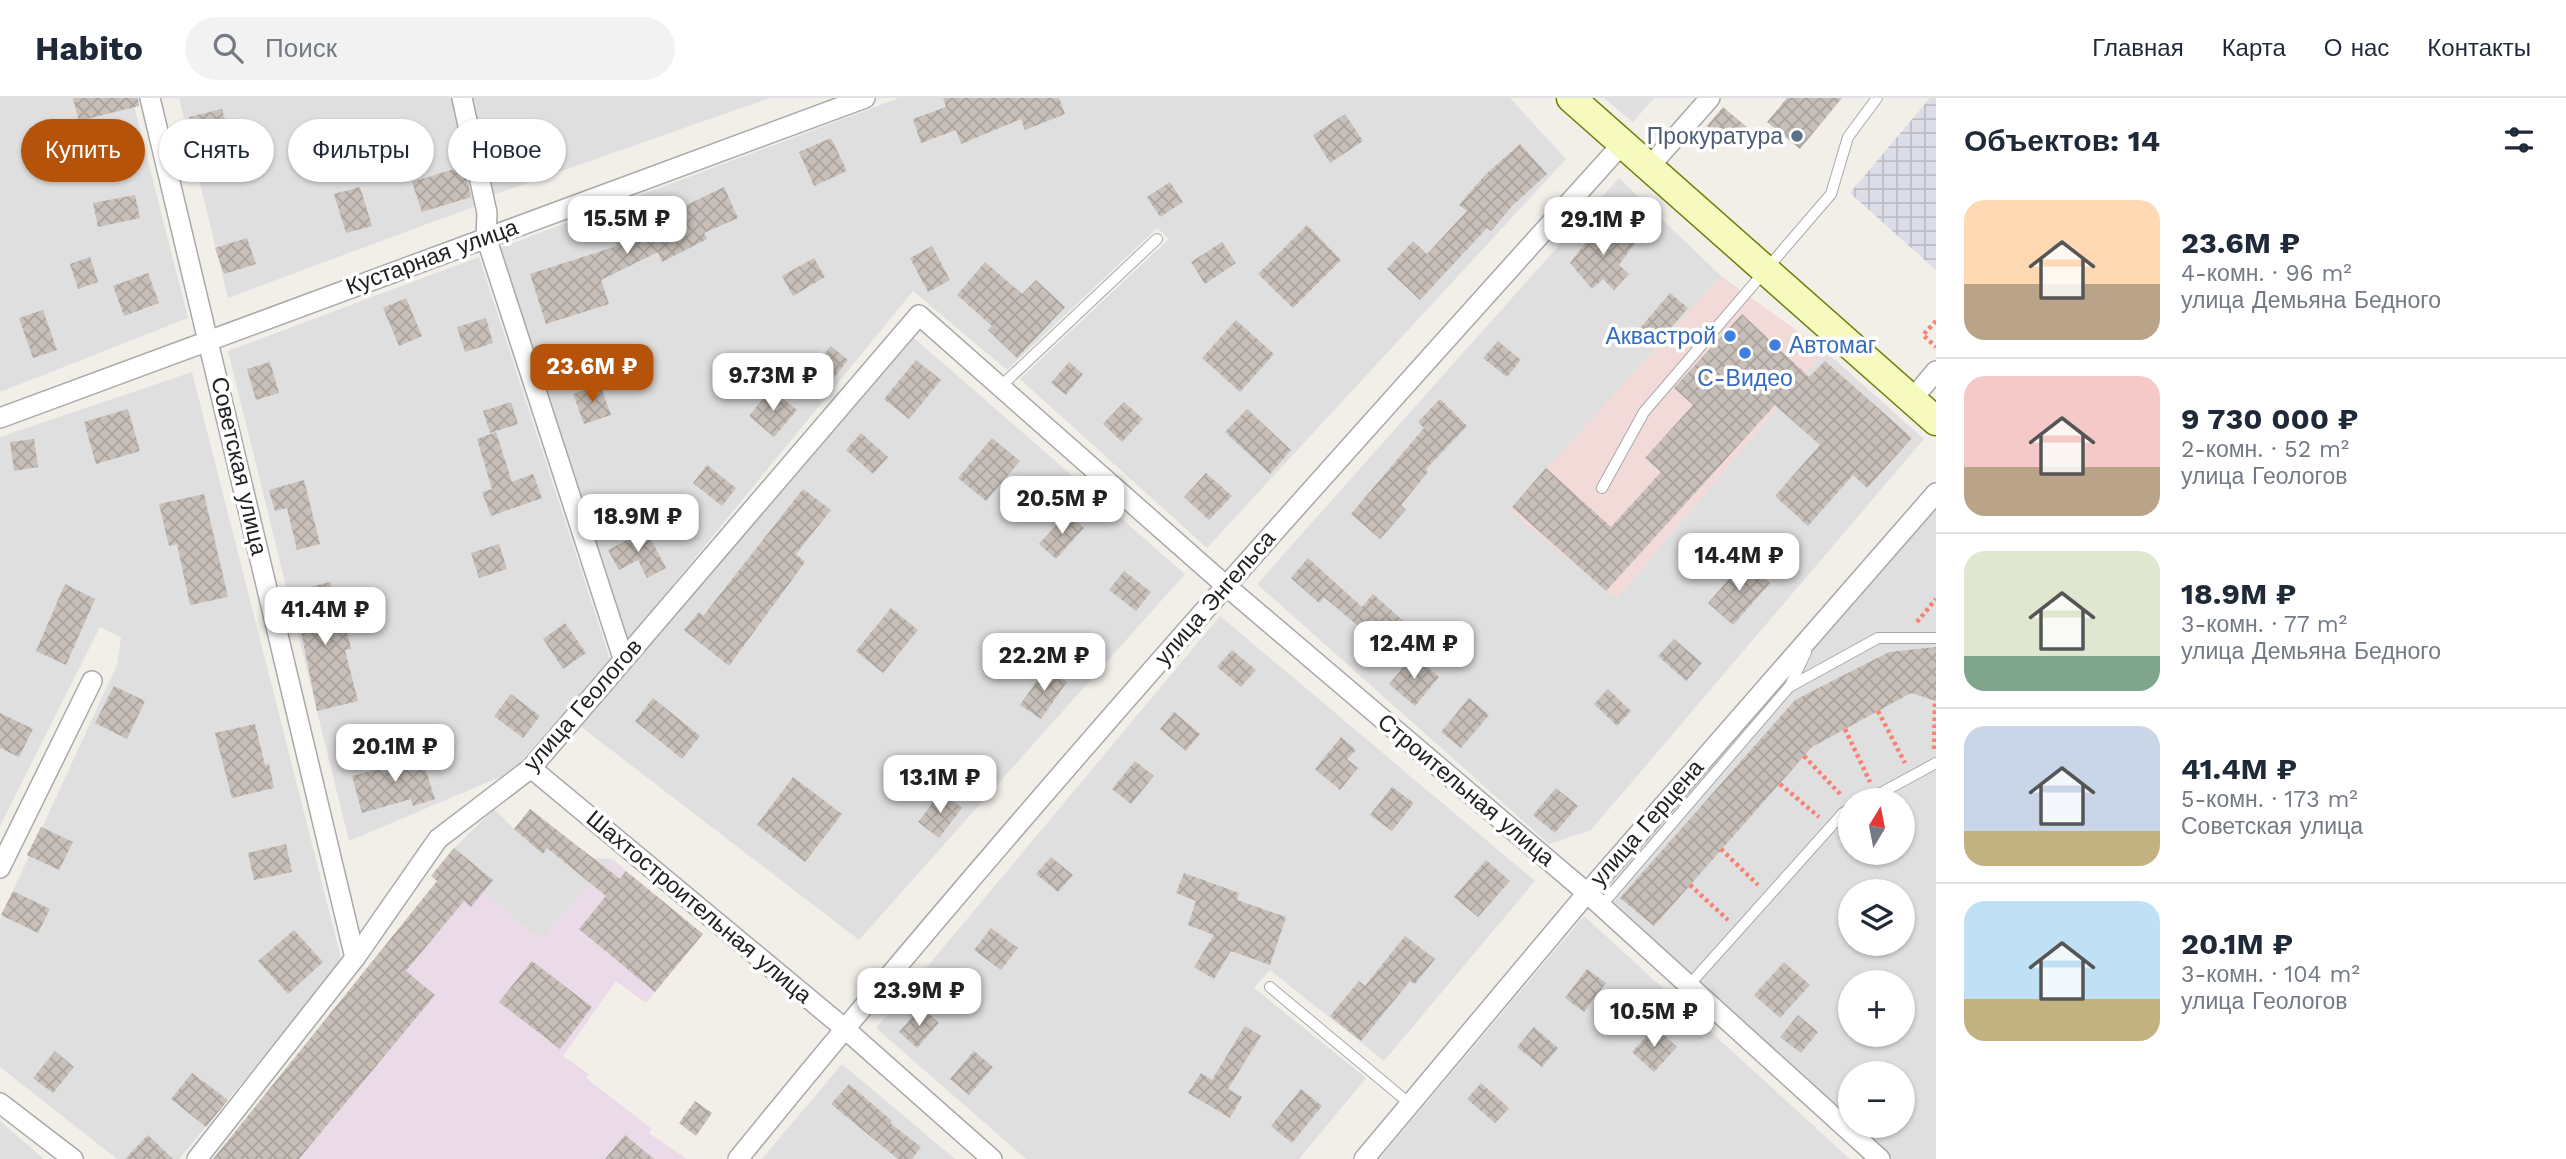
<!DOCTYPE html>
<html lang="ru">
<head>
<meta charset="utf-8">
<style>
	body { margin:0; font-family:"Work Sans",sans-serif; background:#f2f2f3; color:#1f2937; height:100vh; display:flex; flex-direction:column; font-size:26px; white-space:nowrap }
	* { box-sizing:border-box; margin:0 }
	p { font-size:23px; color:#747a83 }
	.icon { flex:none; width:38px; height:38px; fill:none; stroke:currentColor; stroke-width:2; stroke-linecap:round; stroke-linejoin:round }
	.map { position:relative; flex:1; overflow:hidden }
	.sheet { display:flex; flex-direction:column; background:#fff; width:630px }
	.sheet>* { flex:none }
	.guide { position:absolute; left:21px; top:21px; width:665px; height:63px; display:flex; gap:14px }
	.needle { width:46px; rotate:10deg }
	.tools { position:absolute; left:1838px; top:690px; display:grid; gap:14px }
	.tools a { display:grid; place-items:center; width:77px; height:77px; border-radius:50%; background:#fff; box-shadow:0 2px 5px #0004; font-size:35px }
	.price { position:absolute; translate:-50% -60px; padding:0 16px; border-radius:14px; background:#fff; color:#222; font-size:23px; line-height:46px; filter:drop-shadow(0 2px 4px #0008) }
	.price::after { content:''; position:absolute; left:50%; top:42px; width:21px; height:16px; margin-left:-10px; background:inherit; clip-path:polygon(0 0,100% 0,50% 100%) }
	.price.selected { background:#b45309; color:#fff }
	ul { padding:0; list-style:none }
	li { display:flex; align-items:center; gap:21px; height:175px; padding:0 28px }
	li+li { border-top:2px solid #e0e1e3 }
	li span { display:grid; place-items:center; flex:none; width:196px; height:140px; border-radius:21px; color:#555 }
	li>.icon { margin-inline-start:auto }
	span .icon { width:84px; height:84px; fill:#fffc; stroke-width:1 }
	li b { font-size:30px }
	h2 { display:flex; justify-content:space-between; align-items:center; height:84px; padding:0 28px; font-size:30px }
	.tag { padding:0 24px; border-radius:32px; background:#fff; box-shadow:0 2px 5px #0004; font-size:24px; line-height:63px }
	.tag.selected { background:#b45309; color:#fff }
	header { display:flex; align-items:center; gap:42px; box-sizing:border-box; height:98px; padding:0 35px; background:#fff; border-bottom:2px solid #e0e1e3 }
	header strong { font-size:33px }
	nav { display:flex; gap:38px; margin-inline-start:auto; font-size:24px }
	.search { width:490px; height:63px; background:#f2f2f3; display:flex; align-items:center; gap:18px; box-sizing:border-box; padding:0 24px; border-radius:38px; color:#747a83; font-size:26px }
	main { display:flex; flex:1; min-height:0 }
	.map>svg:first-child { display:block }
	.residential { fill:#e0dfdf; fill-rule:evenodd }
	.commercial { fill:#f2dad9 }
	.industrial { fill:#ebdbe8 }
	.plaza { fill:url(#plaza-grid) }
	.building { fill:url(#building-cross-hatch) }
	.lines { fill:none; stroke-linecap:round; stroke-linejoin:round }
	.lane-casing { stroke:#a9a9a9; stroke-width:12 }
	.street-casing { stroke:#a9a9a9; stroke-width:22 }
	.secondary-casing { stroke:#707d05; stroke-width:31 }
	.path { stroke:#fa8072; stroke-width:4.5; stroke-dasharray:3.5 3.5; stroke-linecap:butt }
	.lane { stroke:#fff; stroke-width:10 }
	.street { stroke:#fff; stroke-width:19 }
	.secondary { stroke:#f7fabf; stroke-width:28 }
	.service-dot { fill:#5c6f8a; stroke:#fff; stroke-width:2.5 }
	.shop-dot { fill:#3f7fe0; stroke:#fff; stroke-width:2.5 }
	.labels { text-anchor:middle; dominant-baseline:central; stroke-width:7; stroke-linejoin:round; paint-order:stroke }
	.service-label { font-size:23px; fill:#4e5e75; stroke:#fff; text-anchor:end }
	.street-label { font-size:23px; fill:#222; stroke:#fff }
	.shop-label { font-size:23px; fill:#366cbe; stroke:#fff; text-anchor:end }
</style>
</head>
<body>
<header>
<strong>Habito</strong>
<div class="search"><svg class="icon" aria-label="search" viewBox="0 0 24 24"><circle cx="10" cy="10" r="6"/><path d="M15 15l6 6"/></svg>Поиск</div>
<nav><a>Главная</a><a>Карта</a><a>О нас</a><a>Контакты</a></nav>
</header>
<main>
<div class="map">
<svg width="1936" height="1061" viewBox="0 0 1936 1061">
	<defs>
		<pattern id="plaza-grid" width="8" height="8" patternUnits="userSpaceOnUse" patternTransform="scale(1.75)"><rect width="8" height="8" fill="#dddde8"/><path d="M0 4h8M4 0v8" fill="none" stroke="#bdbdc7"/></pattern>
		<pattern id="building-cross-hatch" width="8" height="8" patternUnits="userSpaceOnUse" patternTransform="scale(1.75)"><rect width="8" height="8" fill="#c7bfb8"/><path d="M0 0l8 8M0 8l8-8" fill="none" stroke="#aba49e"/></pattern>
	</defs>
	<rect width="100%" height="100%" fill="#f2efe9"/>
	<g class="residential">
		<polygon points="0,0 132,0 188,220 0,294"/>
		<polygon points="179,0 455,0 478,107 228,200"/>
		<polygon points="469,0 770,0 490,98"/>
		<polygon points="899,0 1510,0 1566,61 1207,450 1020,281 1169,141 1157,130 1007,272 913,193 623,548 499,150"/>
		<polygon points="1604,0 1654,0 1633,24"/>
		<polygon points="1619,80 1721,178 1510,412 1616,501 1825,253 1924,341 1591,732 1549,746 1257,486"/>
		<polygon points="479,159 610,561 512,674 349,743 228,253"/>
		<polygon points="914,240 1185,476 859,842 580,628"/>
		<polygon points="192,274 342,864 179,1061 117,1061 0,969 0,821 117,567 121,539 100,529 0,728 0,339"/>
		<path d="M1936,410V1061H1890L1853,1027H1902V975H1850V1024L1601,792ZM1850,702H1902V754H1850ZM1850,793H1902V845H1850ZM1850,884H1902V936H1850Z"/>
		<polygon points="1220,518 1535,783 1384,963 1270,872 1254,890 1366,980 1299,1061 1026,1061 876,930"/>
		<polygon points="494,711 514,731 530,711 592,760 613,761 541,842 483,794 492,782 454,750"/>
		<polygon points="1584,818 1850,1061 1379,1061"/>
		<polygon points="842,966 955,1061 762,1061"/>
		<polygon points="0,1023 44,1061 0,1061"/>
	</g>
	<polygon class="commercial" points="1721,178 1825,253 1616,501 1509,412"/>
	<polygon class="industrial" points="613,761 626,773 609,795 655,894 646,905 616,883 563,958 589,976 586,980 652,1031 649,1035 687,1061 239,1061 376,910 464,803 471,808 483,794 541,842"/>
	<polygon class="plaza" points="1930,0 1936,0 1936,172 1850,95"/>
	<g class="building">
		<polygon points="73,0 138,0 139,8 79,23"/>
		<polygon points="943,0 1059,0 1065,16 1025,32 1021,21 961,46 956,32 921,45 913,21 946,9"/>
		<polygon points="1787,0 1842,0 1800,51 1767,24"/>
		<polygon points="1723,9 1748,30 1732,49 1707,28"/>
		<polygon points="222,11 229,36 196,44 189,19"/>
		<polygon points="1345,16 1363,43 1330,65 1313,37"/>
		<polygon points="831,40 847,73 814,88 799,54"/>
		<polygon points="517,45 526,74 493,84 488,61 493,59 491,52"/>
		<polygon points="1520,46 1547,76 1513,107 1491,133 1487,130 1420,202 1387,171 1413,143 1427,156 1467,113 1459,107 1485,77"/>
		<polygon points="464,68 471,99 422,114 412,84"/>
		<polygon points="1170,84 1183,104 1160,119 1147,99"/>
		<polygon points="360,89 372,128 346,135 334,96"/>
		<polygon points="724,89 738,120 704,135 707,141 662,164 658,154 601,182 609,206 546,226 530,176 617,148 614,142"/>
		<polygon points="135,97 140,120 98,129 93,105"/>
		<polygon points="1604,121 1635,145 1619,167 1629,176 1614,192 1603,181 1592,191 1570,165"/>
		<polygon points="1307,127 1341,162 1293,210 1258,176"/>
		<polygon points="247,140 256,166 224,176 215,150"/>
		<polygon points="1222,144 1236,165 1205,186 1191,164"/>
		<polygon points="932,148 950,182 928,194 910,160"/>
		<polygon points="90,159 98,184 78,191 70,166"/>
		<polygon points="814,160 825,179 793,198 782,178"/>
		<polygon points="985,164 1022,196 1036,182 1065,209 1017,260 988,232 992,228 957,197"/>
		<polygon points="148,175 159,205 124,218 113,188"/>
		<polygon points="1670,195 1688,210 1659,244 1641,229"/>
		<polygon points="406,200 422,238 399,248 383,210"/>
		<polygon points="43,212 57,252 33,260 19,220"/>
		<polygon points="1742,216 1809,279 1825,263 1912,340 1867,390 1853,377 1808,428 1775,398 1820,347 1775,307 1606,493 1512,409 1546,370 1611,429 1661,374 1645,360 1693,307 1674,290"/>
		<polygon points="486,220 493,245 465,254 457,229"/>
		<polygon points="1236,222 1274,256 1240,294 1202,260"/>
		<polygon points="1498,243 1521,262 1507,279 1483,260"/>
		<polygon points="831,248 848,262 829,286 811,272"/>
		<polygon points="916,262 941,282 909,321 884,301"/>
		<polygon points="270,264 279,295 256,302 247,271"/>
		<polygon points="1069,264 1083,276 1066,297 1051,285"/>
		<polygon points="600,286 611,317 584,326 573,296"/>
		<polygon points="771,291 797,312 774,339 749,318"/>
		<polygon points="1440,301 1467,328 1426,371 1428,374 1401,407 1406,412 1380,441 1351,416 1424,330 1418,324"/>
		<polygon points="511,304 518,326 490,335 483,313"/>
		<polygon points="1124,304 1143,321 1122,344 1103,326"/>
		<polygon points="128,311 140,353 96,366 84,324"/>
		<polygon points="1247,311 1291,352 1270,376 1225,334"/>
		<polygon points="496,334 512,384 533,376 542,400 491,418 482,394 492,391 477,341"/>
		<polygon points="861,335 888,359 873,376 846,352"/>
		<polygon points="992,340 1020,363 986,403 958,380"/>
		<polygon points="34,341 38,369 14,373 10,344"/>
		<polygon points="707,367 736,390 722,408 693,385"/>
		<polygon points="1206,375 1232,398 1209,422 1184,399"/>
		<polygon points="304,382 320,446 297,452 287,410 275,413 269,392"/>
		<polygon points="803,391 831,412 796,456 805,464 729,568 684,532 699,514 703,518"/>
		<polygon points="204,396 228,499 190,507 177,446 169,448 159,406"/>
		<polygon points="1068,415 1084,430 1056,461 1039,446"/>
		<polygon points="646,432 666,470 647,480 638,462 619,472 608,452"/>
		<polygon points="499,446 507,471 479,480 471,455"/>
		<polygon points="1308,460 1362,509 1373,496 1408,527 1386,552 1324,499 1319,505 1291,480"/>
		<polygon points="1745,463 1770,485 1733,527 1708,505"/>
		<polygon points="1124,473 1151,494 1136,513 1109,492"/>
		<polygon points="330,484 341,528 346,527 351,551 345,552 358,603 317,613 293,493"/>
		<polygon points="65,486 95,501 66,567 36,553"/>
		<polygon points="891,510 918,532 883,575 856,553"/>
		<polygon points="565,525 586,555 563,571 543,541"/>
		<polygon points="1674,541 1702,565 1686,583 1658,558"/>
		<polygon points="1936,549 1936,603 1911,595 1812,649 1654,828 1620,800 1795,602 1889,554"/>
		<polygon points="1232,552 1256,572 1241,589 1217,569"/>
		<polygon points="1414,557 1439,579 1415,608 1389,586"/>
		<polygon points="1046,570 1067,584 1041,621 1020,607"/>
		<polygon points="114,588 145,603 127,641 95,625"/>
		<polygon points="1608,591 1631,613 1617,628 1594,606"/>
		<polygon points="511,596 540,618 523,640 494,618"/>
		<polygon points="653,600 700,638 682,661 635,623"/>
		<polygon points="1469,600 1489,617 1461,650 1441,634"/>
		<polygon points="1174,614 1200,636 1186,653 1160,631"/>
		<polygon points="0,615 33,631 19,659 0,650"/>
		<polygon points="255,626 265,667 269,666 274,690 232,700 215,635"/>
		<polygon points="1341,639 1356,652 1347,661 1358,670 1340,692 1315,671"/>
		<polygon points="419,651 435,701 413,708 411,701 362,715 352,678 400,665 398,658"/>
		<polygon points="1135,663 1154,678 1131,706 1112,691"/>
		<polygon points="793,679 842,716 805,764 757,727"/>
		<polygon points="1392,689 1414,705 1392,733 1370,717"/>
		<polygon points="1556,690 1578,708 1555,735 1533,717"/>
		<polygon points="941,694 962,710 939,740 918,724"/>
		<polygon points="530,711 620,781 626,773 703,836 655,894 579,831 606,798 547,750 543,756 514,731"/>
		<polygon points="41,729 73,744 59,772 27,757"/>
		<polygon points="286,746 292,774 254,782 248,755"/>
		<polygon points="454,750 493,782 471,809 464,803 406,873 435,897 299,1061 213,1061 437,783 431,778"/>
		<polygon points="1051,759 1073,777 1058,794 1036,776"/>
		<polygon points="1486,762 1510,783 1478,819 1454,799"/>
		<polygon points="1184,775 1239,795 1237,802 1286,819 1270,867 1231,853 1214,881 1194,869 1214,837 1188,827 1196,803 1176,795"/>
		<polygon points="13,793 50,811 38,835 1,817"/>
		<polygon points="991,830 1018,850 1001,872 974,852"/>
		<polygon points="294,832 323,864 288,896 258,863"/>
		<polygon points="1405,838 1435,861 1415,886 1410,883 1361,943 1330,918 1359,883 1365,888"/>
		<polygon points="532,863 592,909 560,951 499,904"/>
		<polygon points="1784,864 1810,887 1780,920 1754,897"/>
		<polygon points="1587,871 1606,885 1584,914 1565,900"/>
		<polygon points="921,909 939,925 917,950 899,934"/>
		<polygon points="1798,917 1818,934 1801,955 1780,939"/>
		<polygon points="1245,928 1261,938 1228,991 1242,999 1230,1020 1188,995 1201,975 1212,982"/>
		<polygon points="1534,929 1558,950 1542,969 1517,949"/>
		<polygon points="1655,929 1677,949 1654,974 1632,954"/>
		<polygon points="55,953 74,969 53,995 33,980"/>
		<polygon points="974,953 993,969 969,997 950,981"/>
		<polygon points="192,975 228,1002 206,1029 171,1001"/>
		<polygon points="1481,985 1509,1010 1495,1025 1467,1001"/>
		<polygon points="849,986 892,1023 890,1025 921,1049 912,1061 898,1061 831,1006"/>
		<polygon points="1301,991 1322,1008 1292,1045 1271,1028"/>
		<polygon points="695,1003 712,1015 696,1038 679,1025"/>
		<polygon points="148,1037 173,1061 125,1061"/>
		<polygon points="625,1037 654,1061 605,1061"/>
	</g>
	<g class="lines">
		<g class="lane-casing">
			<g id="lane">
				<polyline points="1000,289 1157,141"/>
				<polyline points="1602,390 1644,314 1831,96 1848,39 1877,0"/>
				<polyline points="1790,588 1806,554"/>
				<polyline points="1868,702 1936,665"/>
				<polyline points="1601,808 1789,589 1878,540 1936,540"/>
				<polyline points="1690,886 1843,715 1850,711"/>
				<polyline points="1270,889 1410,1006"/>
			</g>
		</g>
		<g class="street-casing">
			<g id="street">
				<polyline points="150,0 355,860"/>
				<polyline points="462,0 487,115 486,139 623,560"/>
				<polyline points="1650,68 1710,0"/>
				<polyline points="1913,300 1936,273"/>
				<polyline points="0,320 865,0"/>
				<polyline points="531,670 844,930 992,1061"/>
				<polyline points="0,770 92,583"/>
				<polyline points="0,1005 73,1061"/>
				<polyline points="197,1061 355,860 438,741 531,670 919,217 1225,487 1587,795 1880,1061"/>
				<path d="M738,1061C1021,712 1322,379 1623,45"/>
				<polyline points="1364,1061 1587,795 1936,395"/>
			</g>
		</g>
		<g class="secondary-casing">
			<polyline id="secondary" points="1571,0 1936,323"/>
		</g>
		<g class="path">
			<polyline points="1936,223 1923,237 1936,249"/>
			<polyline points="1917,524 1936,501"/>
			<polyline points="1878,613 1905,665"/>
			<polyline points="1845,631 1870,684"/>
			<polyline points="1934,651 1935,603"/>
			<polyline points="1804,658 1842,698"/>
			<polyline points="1780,686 1819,719"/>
			<polyline points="1721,751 1758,787"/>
			<polyline points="1690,787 1728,822"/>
		</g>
		<use href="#lane" class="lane"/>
		<use href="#street" class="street"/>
		<use href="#secondary" class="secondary"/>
	</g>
	<circle class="service-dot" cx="1797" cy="38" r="7"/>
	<g class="shop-dot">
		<circle cx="1730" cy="238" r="7"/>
		<circle cx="1775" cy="247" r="7"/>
		<circle cx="1745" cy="255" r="7"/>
	</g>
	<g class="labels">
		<g class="service-label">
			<text x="1783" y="38">Прокуратура</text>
		</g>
		<g class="street-label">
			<text transform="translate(432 159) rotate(-20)">Кустарная улица</text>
			<text transform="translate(239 368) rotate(77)">Советская улица</text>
			<text transform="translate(1215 500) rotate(-49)">улица Энгельса</text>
			<text transform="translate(583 607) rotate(-49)">улица Геологов</text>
			<text transform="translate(1466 692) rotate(40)">Строительная улица</text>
			<text transform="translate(1647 725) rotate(-49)">улица Герцена</text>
			<text transform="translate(699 809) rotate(40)">Шахтостроительная улица</text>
		</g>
		<g class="shop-label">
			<text x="1716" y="238">Аквастрой</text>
			<text x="1789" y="247" text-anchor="start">Автомаг</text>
			<text x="1745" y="280" text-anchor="middle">С-Видео</text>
		</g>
	</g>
</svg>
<div class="tools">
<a><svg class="needle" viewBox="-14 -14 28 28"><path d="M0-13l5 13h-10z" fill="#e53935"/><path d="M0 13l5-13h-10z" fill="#747a83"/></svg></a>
<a><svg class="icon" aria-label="layers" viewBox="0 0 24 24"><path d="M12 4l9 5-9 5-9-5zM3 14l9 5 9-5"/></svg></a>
<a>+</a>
<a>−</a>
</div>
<b class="price" style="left:627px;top:158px">15.5M ₽</b>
<b class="price" style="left:1603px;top:159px">29.1M ₽</b>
<b class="price selected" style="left:592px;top:306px">23.6M ₽</b>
<b class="price" style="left:773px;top:315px">9.73M ₽</b>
<b class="price" style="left:1062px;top:438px">20.5M ₽</b>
<b class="price" style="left:638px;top:456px">18.9M ₽</b>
<b class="price" style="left:1739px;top:495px">14.4M ₽</b>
<b class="price" style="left:325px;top:549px">41.4M ₽</b>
<b class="price" style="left:1414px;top:583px">12.4M ₽</b>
<b class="price" style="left:1044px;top:595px">22.2M ₽</b>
<b class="price" style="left:395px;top:686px">20.1M ₽</b>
<b class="price" style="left:940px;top:717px">13.1M ₽</b>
<b class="price" style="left:919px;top:930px">23.9M ₽</b>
<b class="price" style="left:1654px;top:951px">10.5M ₽</b>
<div class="guide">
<a class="tag selected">Купить</a>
<a class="tag">Снять</a>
<a class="tag">Фильтры</a>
<a class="tag">Новое</a>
</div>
</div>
<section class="sheet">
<h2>Объектов: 14<svg class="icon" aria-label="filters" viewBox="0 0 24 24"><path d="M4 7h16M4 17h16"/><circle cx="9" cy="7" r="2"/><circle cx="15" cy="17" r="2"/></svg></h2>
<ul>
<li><span style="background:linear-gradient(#ffd9b3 60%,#b9a48a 0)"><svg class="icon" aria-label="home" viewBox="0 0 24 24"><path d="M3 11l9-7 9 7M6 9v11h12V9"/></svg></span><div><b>23.6M ₽</b><p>4-комн. · 96 m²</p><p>улица Демьяна Бедного</p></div></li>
<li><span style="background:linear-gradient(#f6c9c9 65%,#b9a48a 0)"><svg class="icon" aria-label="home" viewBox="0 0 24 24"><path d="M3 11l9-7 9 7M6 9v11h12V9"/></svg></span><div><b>9 730 000 ₽</b><p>2-комн. · 52 m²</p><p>улица Геологов</p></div></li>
<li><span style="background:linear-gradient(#dfe7d0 75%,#7fa58c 0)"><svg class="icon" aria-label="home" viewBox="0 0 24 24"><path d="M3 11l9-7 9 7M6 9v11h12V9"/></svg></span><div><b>18.9M ₽</b><p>3-комн. · 77 m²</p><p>улица Демьяна Бедного</p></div></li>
<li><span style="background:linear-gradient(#c9d6e8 75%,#c2b280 0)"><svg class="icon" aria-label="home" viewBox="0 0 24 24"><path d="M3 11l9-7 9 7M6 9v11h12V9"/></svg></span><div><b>41.4M ₽</b><p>5-комн. · 173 m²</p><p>Советская улица</p></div></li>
<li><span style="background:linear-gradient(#bfe0f5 70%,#c2b280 0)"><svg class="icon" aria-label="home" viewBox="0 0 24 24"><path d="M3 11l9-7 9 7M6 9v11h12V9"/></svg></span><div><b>20.1M ₽</b><p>3-комн. · 104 m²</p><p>улица Геологов</p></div></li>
</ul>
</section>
</main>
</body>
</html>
